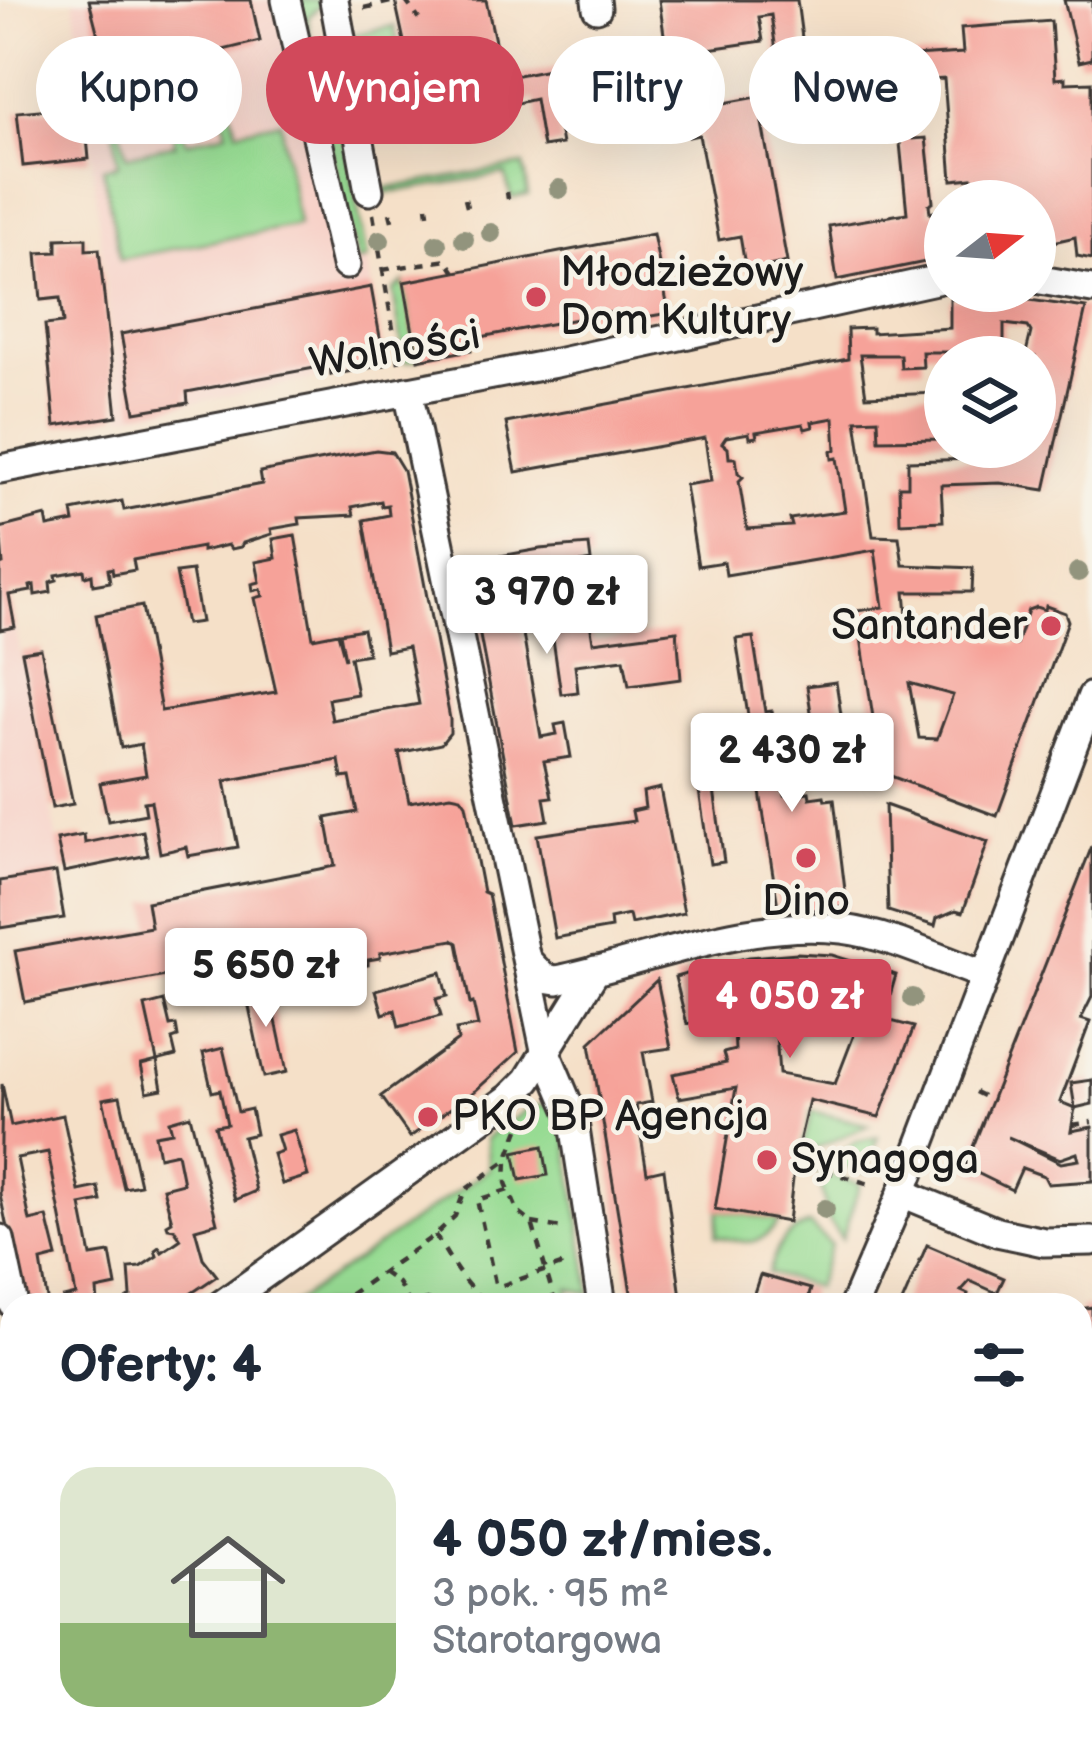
<!DOCTYPE html>
<html lang="pl">
<head>
<meta charset="utf-8">
<style>
	body { margin:0; font-family:"Balsamiq Sans",sans-serif; background:#f6f6f7; color:#1f2937; height:100vh; display:flex; flex-direction:column; font-size:45px; white-space:nowrap }
	* { box-sizing:border-box; margin:0 }
	p { font-size:39px; color:#747a83 }
	.icon { flex:none; width:66px; height:66px; fill:none; stroke:currentColor; stroke-width:2; stroke-linecap:round; stroke-linejoin:round }
	.map { position:relative; flex:1; overflow:hidden }
	.drawer { position:absolute; left:0px; top:1293px; width:1092px; height:471px; display:flex; flex-direction:column; background:#fff; border-radius:36px 36px 0 0; box-shadow:0 12px 48px #0002 }
	.drawer>* { flex:none }
	.guide { position:absolute; left:36px; top:36px; width:1020px; height:108px; display:flex; gap:24px }
	.needle { width:78px; rotate:73deg }
	.buttons { position:absolute; left:924px; top:180px; display:grid; gap:24px }
	.buttons a { display:grid; place-items:center; width:132px; height:132px; border-radius:50%; background:#fff; box-shadow:0 12px 48px #0002; font-size:60px }
	.price { position:absolute; translate:-50% -102px; padding:0 27px; border-radius:12px; background:#fff; color:#222; font-size:39px; line-height:78px; filter:drop-shadow(0 3px 6px #0008) }
	.price::after { content:''; position:absolute; left:50%; top:72px; width:36px; height:27px; margin-left:-18px; background:inherit; clip-path:polygon(0 0,100% 0,50% 100%) }
	.price.selected { background:#d1495b; color:#fff }
	ul { padding:0; list-style:none }
	li { display:flex; align-items:center; gap:36px; height:300px; padding:0 60px }
	li span { display:grid; place-items:center; flex:none; width:336px; height:240px; border-radius:36px; color:#555 }
	li>.icon { margin-inline-start:auto }
	span .icon { width:144px; height:144px; fill:#fffc; stroke-width:1 }
	li b { font-size:51px }
	h2 { display:flex; justify-content:space-between; align-items:center; height:144px; padding:0 60px; font-size:51px }
	.chip { padding:0 42px; border-radius:54px; background:#fff; box-shadow:0 12px 48px #0002; font-size:42px; line-height:108px }
	.chip.selected { background:#d1495b; color:#fff }
	.map>svg:first-child { display:block }
	.built { fill:#f7d1c8 }
	.green { fill:#97db93; stroke:#5a7c58; stroke-width:3 }
	.building { fill:#f6a299; fill-rule:evenodd }
	.lines { fill:none; stroke-linecap:round; stroke-linejoin:round }
	.minor-casing { stroke:#3d3936; stroke-width:33 }
	.path { stroke:#3d3936; stroke-width:4.5; stroke-dasharray:9 9; stroke-linecap:butt }
	.minor { stroke:#fff; stroke-width:27 }
	.tree { fill:#92947d }
	.poi-dot { fill:#d1495b; stroke:#f7f3e8; stroke-width:4.5 }
	.labels { text-anchor:middle; dominant-baseline:central; stroke-width:9; stroke-linejoin:round; paint-order:stroke }
	.poi-label { font-size:42px; fill:#1c1c1c; stroke:#f7f3e8; text-anchor:start }
	.street-label { font-size:42px; fill:#1c1c1c; stroke:#f7f3e8 }
</style>
</head>
<body>
<div class="map">
<svg width="1092" height="1762" viewBox="0 0 1092 1762">
	<rect width="100%" height="100%" fill="#f7f3e8"/>
	<filter id="ink" filterUnits="userSpaceOnUse"><feTurbulence type="fractalNoise" baseFrequency=".00833" numOctaves="2"/><feDisplacementMap in="SourceGraphic" scale="24" xChannelSelector="R" yChannelSelector="G"/><feConvolveMatrix kernelMatrix="1 2 1 2 8 2 1 2 1" color-interpolation-filters="sRGB"/></filter>
	<filter id="wash" filterUnits="userSpaceOnUse"><feTurbulence type="fractalNoise" baseFrequency=".004" numOctaves="4" result="noise"/><feDisplacementMap in="SourceGraphic" scale="48" xChannelSelector="R" yChannelSelector="G"/><feGaussianBlur stdDeviation="2.7" result="paint"/><feColorMatrix in="noise" values="0 0 0 0 0 0 0 0 0 0 0 0 0 0 0 0 0 1.4 0 .05"/><feComposite in="paint" operator="in"/></filter>
	<g filter="url(#wash)">
		<rect width="100%" height="100%" fill="#f5e0c8"/>
		<g class="built">
			<polygon points="74,0 297,0 359,262 367,259 385,365 121,417"/>
			<polygon points="0,548 63,871 0,881"/>
		</g>
		<g class="green">
			<polygon points="297,0 319,0 320,5 308,18 311,41 326,40 367,259 358,262"/>
			<polygon points="394,26 400,52 357,61 352,35"/>
			<polygon points="110,90 127,156 175,144 171,123 180,121 186,142 227,132 222,113 231,111 237,131 280,121 298,225 120,259 103,168 118,165"/>
			<polygon points="523,165 528,195 511,198 505,174 386,193 386,188"/>
			<polygon points="404,282 418,360 405,362 393,291"/>
			<polygon points="544,1104 563,1115 591,1294 568,1288 570,1305 291,1305 489,1169 486,1138 531,1107"/>
			<polygon points="812,1111 869,1125 812,1150 802,1149"/>
			<polygon points="878,1137 864,1173 826,1162 857,1141"/>
			<polygon points="818,1172 860,1184 842,1239 828,1220"/>
			<path d="M719,1210L780,1221C759,1249 747,1243 716,1236Z"/>
			<path d="M809,1224L831,1245L816,1287L768,1273C777,1247 782,1234 809,1224Z"/>
		</g>
		<g id="blocks">
			<g class="building">
				<polygon points="89,0 251,0 260,41 109,78"/>
				<polygon points="395,0 486,0 503,78 640,51 648,97 617,101 614,86 553,95 562,144 543,147 535,99 422,124"/>
				<polygon points="659,0 797,0 805,61 778,65 771,15 759,17 763,41 667,55"/>
				<polygon points="1064,0 1092,0 1092,59 1079,62"/>
				<polygon points="1051,21 1055,79 1065,78 1065,83 1092,82 1092,259 1077,256 1075,237 1035,246 1035,201 974,201 972,178 952,180 944,79 898,82 897,57 963,53 961,28"/>
				<polygon points="763,96 768,122 762,123 787,262 746,271 740,236 719,240 699,135 689,137 685,117 703,114 702,107"/>
				<polygon points="834,99 836,112 813,116 812,102"/>
				<polygon points="84,106 89,159 23,166 17,112"/>
				<polygon points="912,131 913,139 926,138 933,202 929,204 930,213 945,209 945,258 837,280 829,226 907,213 899,133"/>
				<polygon points="653,234 669,313 616,322 614,312 470,339 471,350 418,360 404,282"/>
				<polygon points="86,238 86,250 99,249 117,416 55,426 45,325 63,323 60,298 41,300 37,253 57,252 57,239"/>
				<polygon points="371,287 385,365 331,375 330,365 187,392 188,403 135,412 121,334"/>
				<path d="M1002,296L1086,308L1045,490L1000,483L941,485L943,521L900,523L899,486H908V461L1006,458L1008,447H1035V398L1044,399L1049,378L1035,377V357H1025L1031,332L1028,327L1004,324V346H1011L1010,357H1002V353L953,357L952,352H922L923,367L901,368L900,355H860L866,396L937,393L938,398L945,397V439L879,440L878,419L856,420L873,536L899,537L903,565L973,568L972,592H905L907,615L1016,645L1028,610L1036,607L1045,610L1046,606L1065,613L1068,621L997,816L880,772L887,748L879,750L877,744L857,611L883,607L875,550L726,575L724,562L698,566L685,485L711,481L705,438L516,472L506,423L848,359L847,329L872,328V333L950,328V299ZM834,418L836,450L831,451L832,459L837,458L845,511L790,519L792,526L747,529L739,481L743,477L738,473L736,458H729L728,448L722,443L726,437L749,433L750,438L757,437L756,432L803,424L805,429L813,427L812,422ZM909,683L953,695L937,739L919,738Z"/>
				<polygon points="376,450 392,452 403,470 450,719 450,733 441,744 399,753 409,802 451,795 461,797 466,804 483,892 488,894 518,1052 475,1091 410,1137 381,1096 458,1040 456,1030 478,1026 473,1003 470,1004 458,943 453,940 380,953 380,958 368,960 368,965 354,967 350,942 25,1002 15,951 151,927 147,902 335,866 326,818 357,812 350,777 342,778 339,760 225,781 238,847 188,856 186,847 160,853 151,801 144,802 146,814 108,821 100,783 146,775 141,744 121,748 96,615 142,606 161,711 276,692 255,598 263,596 261,589 253,591 252,584 260,582 256,562 276,558 273,539 295,535 313,638 338,633 345,659 340,633 363,629 368,654 350,657 357,694 328,699 332,720 419,704 408,647 386,651 364,520 389,515 388,505 382,506 381,501 352,507 354,515 299,518 300,524 271,529 272,534 243,543 241,547 231,549 228,545 202,551 202,547 133,560 135,570 113,574 112,568 108,569 110,582 93,585 92,574 85,576 84,570 56,575 57,580 50,582 51,592 35,595 34,585 30,586 31,591 9,595 15,627 0,630 0,565 3,564 0,528 46,516 48,527 74,522 72,511 122,501 124,510 262,484 260,472"/>
				<polygon points="589,545 591,561 581,563 593,642 677,631 681,679 629,686 624,659 575,665 578,692 561,694 548,605 519,611 541,737 557,734 555,725 565,723 571,757 544,761 552,797 544,798 548,820 516,825 466,562 540,549"/>
				<polygon points="192,571 201,622 186,624 176,573"/>
				<polygon points="753,637 765,712 772,711 785,795 809,792 810,798 824,796 825,800 834,799 847,907 779,913 736,639"/>
				<polygon points="41,649 73,804 52,808 22,652"/>
				<polygon points="836,682 842,721 813,725 807,686"/>
				<polygon points="712,775 724,862 710,864 697,777"/>
				<polygon points="660,788 684,913 631,924 629,915 610,919 611,928 555,938 537,835 634,821 632,811 645,808 643,792"/>
				<polygon points="885,805 988,842 963,912 956,910 937,918 935,926 888,911"/>
				<polygon points="143,831 148,855 64,872 57,840 84,835 85,843"/>
				<path d="M1092,846V997L1081,1019L1090,1022L1060,1102L1075,1108L1071,1083L1092,1080V1104L1075,1108L1071,1131L1092,1127V1181L1048,1184L1044,1176L1022,1168L1012,1190L965,1167ZM1008,1137L1060,1159L1077,1153L1079,1160L1061,1163Z"/>
				<polygon points="56,872 64,918 0,928 0,881"/>
				<path d="M797,953L832,955L896,975L883,1019L914,1027L879,1117L809,1100L797,1151L809,1153L806,1172L794,1170L788,1222L715,1209L736,1088L679,1098L673,1074L726,1063L723,1053L735,1050L733,1011L687,1024L675,977L749,957ZM774,974L848,992L844,1010L862,1014L835,1084L779,1074L775,1020L805,1019L836,1026L839,1008L773,993Z"/>
				<polygon points="441,972 447,996 436,999 441,1016 399,1027 395,1010 383,1014 376,990"/>
				<polygon points="657,980 671,1048 643,1052 652,1102 636,1105 647,1173 664,1169 682,1305 633,1305 590,1043"/>
				<polygon points="268,983 287,1072 264,1077 245,988"/>
				<polygon points="164,1001 170,1026 176,1025 178,1037 172,1039 176,1056 157,1061 145,1006"/>
				<polygon points="223,1048 238,1112 251,1109 256,1134 243,1137 256,1191 235,1200 215,1126 227,1124 220,1090 212,1092 203,1053"/>
				<polygon points="157,1061 162,1089 147,1092 141,1065"/>
				<polygon points="2,1084 11,1126 63,1115 79,1191 98,1187 101,1201 81,1205 91,1256 110,1253 116,1286 97,1290 98,1305 65,1305 63,1298 76,1295 48,1152 17,1158 30,1221 47,1217 57,1257 41,1261 48,1305 23,1305 0,1194"/>
				<polygon points="120,1096 140,1185 124,1188 103,1099"/>
				<polygon points="190,1115 217,1223 195,1229 203,1258 217,1276 174,1305 118,1305 131,1296 129,1268 140,1267 157,1256 155,1250 159,1247 162,1252 181,1239 174,1229 168,1228 167,1224 172,1221 163,1188 183,1183 177,1153 159,1157 155,1135 172,1132 169,1121"/>
				<polygon points="294,1130 308,1176 282,1184 273,1154 282,1151 277,1135"/>
				<polygon points="543,1146 548,1175 520,1180 514,1152"/>
				<polygon points="927,1245 1004,1278 997,1293 970,1281 961,1291 968,1294 967,1300 961,1299 958,1305 901,1305"/>
				<polygon points="760,1275 811,1289 806,1305 750,1305"/>
				<polygon points="1092,1307 1092,1350 1080,1352 1080,1309"/>
				<polygon points="0,1356 12,1399 12,1411 0,1419"/>
				<polygon points="1092,1377 1092,1426 1080,1428 1080,1380"/>
				<polygon points="1092,1506 1092,1555 1080,1557 1080,1530 1085,1529 1082,1508"/>
				<polygon points="1092,1589 1092,1635 1080,1637 1080,1590"/>
				<polygon points="1092,1684 1092,1762 1038,1762 1037,1752 1080,1752 1080,1686"/>
				<polygon points="23,1752 98,1752 97,1762 29,1762"/>
				<polygon points="245,1752 280,1752 281,1762 246,1762"/>
				<polygon points="351,1752 400,1752 401,1762 352,1762"/>
				<polygon points="461,1752 508,1752 509,1762 462,1762"/>
				<polygon points="543,1752 571,1752 570,1762 543,1762"/>
				<polygon points="590,1752 647,1752 643,1762 586,1762"/>
				<polygon points="696,1752 898,1752 935,1760 690,1762"/>
			</g>
		</g>
	</g>
	<g filter="url(#ink)">
		<use href="#blocks" fill-opacity="0" stroke="#3d3936" stroke-width="3"/>
		<g class="lines">
			<g class="minor-casing">
				<g id="minor">
					<polyline points="286,0 346,265"/>
					<polyline points="334,0 369,191"/>
					<polyline points="596,0 597,8"/>
					<polyline points="1035,279 1092,289"/>
					<polyline points="408,391 545,1050 573,1116 602,1305"/>
					<polyline points="0,469 556,363 945,278"/>
					<path d="M527,960L544,978L557,980C649,961 746,918 842,929C890,935 939,959 984,975"/>
					<polyline points="902,1193 997,1232 1044,1242 1092,1241"/>
					<polyline points="0,1239 14,1305"/>
					<polyline points="221,1305 510,1098 528,1080 596,970"/>
					<polyline points="854,1305 902,1193 1092,696"/>
					<polyline points="0,1456 12,1447"/>
					<polyline points="0,1537 12,1538"/>
					<polyline points="1080,1656 1092,1654"/>
					<polyline points="978,1752 982,1762"/>
					<polyline points="664,1762 669,1752"/>
				</g>
			</g>
			<g class="path">
				<polyline points="405,0 419,19"/>
				<polyline points="364,8 399,0"/>
				<polyline points="507,192 508,199"/>
				<polyline points="465,199 467,207"/>
				<polyline points="427,206 428,214"/>
				<polyline points="390,213 392,221"/>
				<polyline points="373,214 399,363"/>
				<polyline points="382,270 447,260 456,274"/>
				<polyline points="975,1092 993,1101"/>
				<polyline points="1072,1125 1092,1122"/>
				<polyline points="519,1129 507,1160 506,1183 518,1212 532,1223 556,1305"/>
				<polyline points="807,1166 873,1185"/>
				<polyline points="508,1190 477,1200 495,1283 500,1286 570,1262"/>
				<polyline points="532,1223 561,1228"/>
				<path d="M435,1235C451,1260 466,1292 493,1305"/>
				<polyline points="382,1272 398,1283 411,1305"/>
				<polyline points="335,1305 435,1235 455,1216 465,1190 507,1160"/>
				<polyline points="406,1305 427,1300 443,1305"/>
				<polyline points="0,1482 9,1510"/>
				<polyline points="1080,1575 1092,1573"/>
				<polyline points="289,1752 289,1762"/>
			</g>
			<use href="#minor" class="minor"/>
		</g>
		<g class="tree">
			<circle cx="559" cy="189" r="10"/>
			<circle cx="491" cy="233" r="10"/>
			<circle cx="464" cy="239" r="10"/>
			<circle cx="380" cy="240" r="10"/>
			<circle cx="437" cy="244" r="10"/>
			<circle cx="1078" cy="572" r="10"/>
			<circle cx="912" cy="998" r="10"/>
			<circle cx="825" cy="1209" r="10"/>
		</g>
	</g>
	<g class="poi-dot">
		<circle cx="536" cy="297" r="12"/>
		<circle cx="1051" cy="626" r="12"/>
		<circle cx="806" cy="858" r="12"/>
		<circle cx="428" cy="1117" r="12"/>
		<circle cx="767" cy="1160" r="12"/>
	</g>
	<g class="labels">
		<g class="poi-label">
			<text x="560" y="273">Młodzieżowy<tspan x="560" dy="48">Dom Kultury</tspan></text>
			<text x="1027" y="626" text-anchor="end">Santander</text>
			<text x="806" y="902" text-anchor="middle">Dino</text>
			<text x="452" y="1117">PKO BP Agencja</text>
			<text x="791" y="1160">Synagoga</text>
		</g>
		<g class="street-label">
			<text transform="translate(395 350) rotate(-10)">Wolności</text>
		</g>
	</g>
</svg>
<div class="buttons">
<a><svg class="needle" viewBox="-14 -14 28 28"><path d="M0-13l5 13h-10z" fill="#e53935"/><path d="M0 13l5-13h-10z" fill="#747a83"/></svg></a>
<a><svg class="icon" aria-label="layers" viewBox="0 0 24 24"><path d="M12 4l9 5-9 5-9-5zM3 14l9 5 9-5"/></svg></a>
</div>
<b class="price" style="left:547px;top:657px">3 970 zł</b>
<b class="price" style="left:792px;top:815px">2 430 zł</b>
<b class="price" style="left:266px;top:1030px">5 650 zł</b>
<b class="price selected" style="left:790px;top:1061px">4 050 zł</b>
<div class="guide">
<a class="chip">Kupno</a>
<a class="chip selected">Wynajem</a>
<a class="chip">Filtry</a>
<a class="chip">Nowe</a>
</div>
<section class="drawer">
<h2>Oferty: 4<svg class="icon" aria-label="filters" viewBox="0 0 24 24"><path d="M4 7h16M4 17h16"/><circle cx="9" cy="7" r="2"/><circle cx="15" cy="17" r="2"/></svg></h2>
<ul>
<li><span style="background:linear-gradient(#dfe7d0 65%,#8fb573 0)"><svg class="icon" aria-label="home" viewBox="0 0 24 24"><path d="M3 11l9-7 9 7M6 9v11h12V9"/></svg></span><div><b>4 050 zł/mies.</b><p>3 pok. · 95 m²</p><p>Starotargowa</p></div></li>
</ul>
</section>
</div>
</body>
</html>
